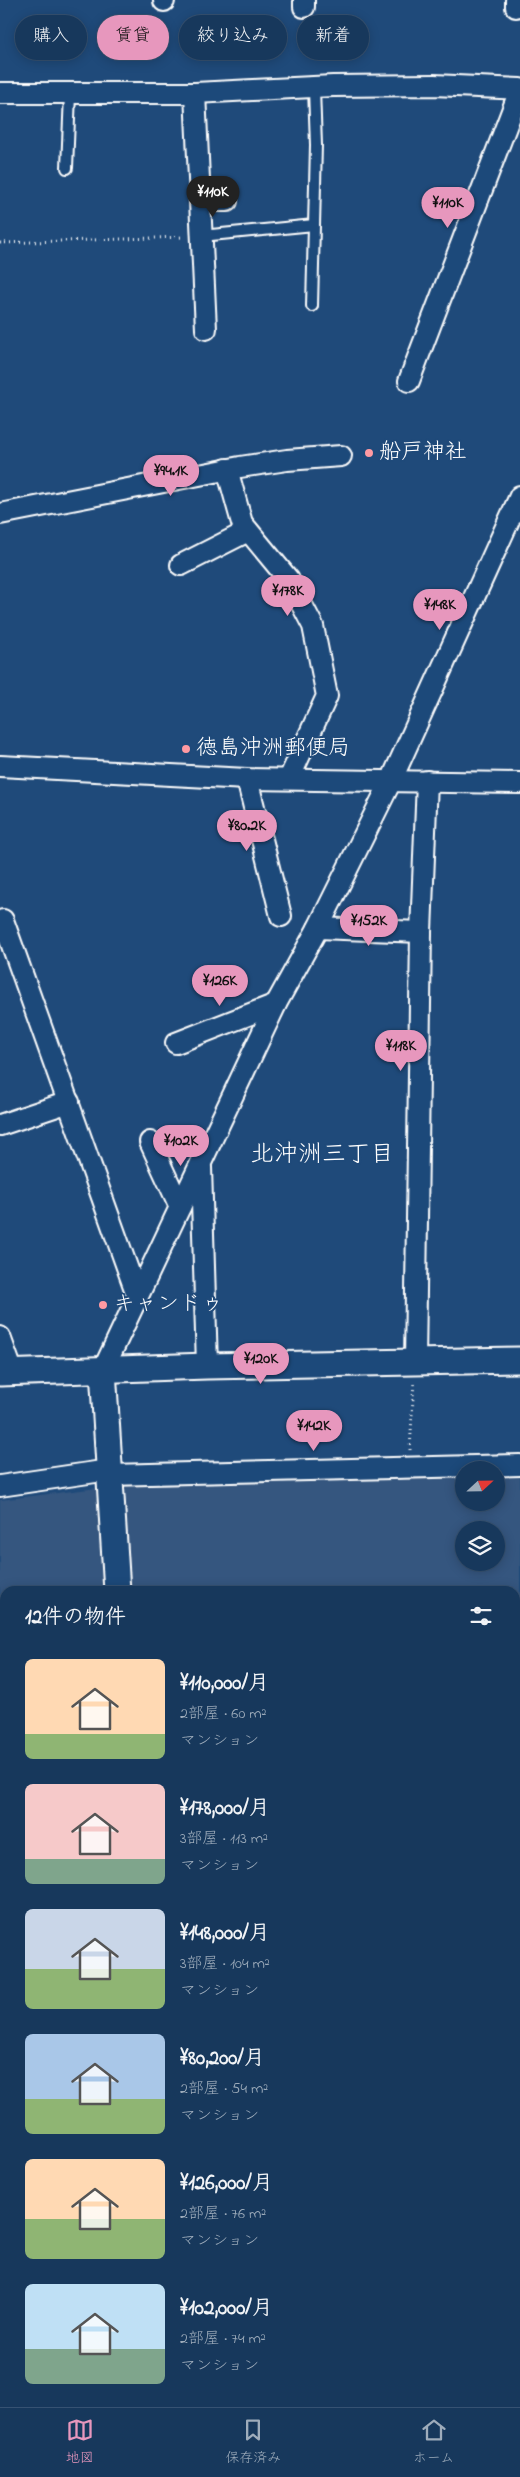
<!DOCTYPE html>
<html lang="ja">
<head>
<meta charset="utf-8">
<style>
	body { margin:0; font-family:"Indie Flower","Klee One",sans-serif; background:#203f62; color:#f1f3f6; height:100vh; display:flex; flex-direction:column; font-size:19px; white-space:nowrap }
	* { box-sizing:border-box; margin:0 }
	p { font-size:16px; color:#9eacbb }
	.icon { flex:none; width:28px; height:28px; fill:none; stroke:currentColor; stroke-width:2; stroke-linecap:round; stroke-linejoin:round }
	.map { position:relative; flex:1; overflow:hidden }
	.details { position:absolute; left:0px; top:1586px; width:520px; height:821px; display:flex; flex-direction:column; background:#17385c; border-radius:15px 15px 0 0; box-shadow:0 2px 12px #0003,0 0 0 1px #365272 }
	.details>* { flex:none }
	.hud { position:absolute; left:15px; top:15px; width:490px; height:45px; display:flex; gap:10px }
	.needle { width:32px; rotate:68deg }
	.controls { position:absolute; left:455px; top:1461px; display:grid; gap:10px }
	.controls a { display:grid; place-items:center; width:50px; height:50px; border-radius:50%; background:#17385c; box-shadow:0 2px 12px #0003,0 0 0 1px #365272; font-size:25px }
	.price { position:absolute; translate:-50% -42px; padding:0 11px; border-radius:18px; background:#e797bd; color:#111; font-size:16px; line-height:32px; filter:drop-shadow(0 1px 2px #0008) }
	.price::after { content:''; position:absolute; left:50%; top:30px; width:15px; height:11px; margin-left:-8px; background:inherit; clip-path:polygon(0 0,100% 0,50% 100%) }
	.price.selected { background:#222; color:#fff }
	ul { padding:0; list-style:none }
	li { display:flex; align-items:center; gap:15px; height:125px; padding:0 25px }
	li span { display:grid; place-items:center; flex:none; width:140px; height:100px; border-radius:8px; color:#555 }
	li>.icon { margin-inline-start:auto }
	span .icon { width:60px; height:60px; fill:#fffc; stroke-width:1 }
	li b { font-size:21px }
	h2 { display:flex; justify-content:space-between; align-items:center; height:60px; padding:0 25px; font-size:21px }
	.chip { padding:0 18px; border-radius:22px; background:#17385c; box-shadow:0 2px 12px #0003,0 0 0 1px #365272; font-size:18px; line-height:45px }
	.chip.selected { background:#e797bd; color:#111 }
	.tabs { display:flex; justify-content:space-around; align-items:center; height:70px; border-top:1px solid #365272; background:#17385c; font-size:14px; color:#9eacbb }
	.tabs a { display:grid; justify-items:center; gap:2px }
	.tabs .selected { color:#e797bd }
	.map>svg:first-child { display:block }
	.built { fill:#36577f; fill-rule:evenodd }
	.lines { fill:none; stroke-linecap:round; stroke-linejoin:round }
	.service-casing { stroke:#fff; stroke-width:14 }
	.minor-casing { stroke:#fff; stroke-width:24 }
	.tertiary-casing { stroke:#fff; stroke-width:29 }
	.path { stroke:#fff; stroke-width:3; stroke-dasharray:1 4; stroke-linecap:butt }
	.service { stroke:#1f4a7a; stroke-width:10 }
	.minor { stroke:#1f4a7a; stroke-width:20 }
	.tertiary { stroke:#1f4a7a; stroke-width:25 }
	.poi-dot { fill:#ff9aa2; stroke:#1f4a7a; stroke-width:2 }
	.labels { text-anchor:middle; dominant-baseline:central; stroke-width:4; stroke-linejoin:round; paint-order:stroke }
	.poi-label { font-size:22px; fill:#fff; stroke:#1f4a7a; text-anchor:start }
	.neighbourhood-label { font-size:24px; fill:#fff; stroke:#1f4a7a }
</style>
</head>
<body>
<div class="map">
<svg width="520" height="2407" viewBox="0 0 520 2407">
	<rect width="100%" height="100%" fill="#1f4a7a"/>
	<filter id="ink" filterUnits="userSpaceOnUse"><feTurbulence type="fractalNoise" baseFrequency=".02" numOctaves="2"/><feDisplacementMap in="SourceGraphic" scale="10" xChannelSelector="R" yChannelSelector="G"/><feConvolveMatrix kernelMatrix="1 2 1 2 8 2 1 2 1" color-interpolation-filters="sRGB"/></filter>
	<g filter="url(#ink)">
		<path class="built" d="M520,1476V1961H515V1591H5V1959H0V1500L147,1482L464,1477V1502H496V1477ZM464,1530H496V1562H464Z"/>
		<g class="lines">
			<g class="service-casing">
				<g id="service">
					<polyline points="67,168 70,94"/>
					<polyline points="201,236 314,225"/>
					<polyline points="312,306 316,145 314,89"/>
					<polyline points="515,1630 520,1630"/>
					<polyline points="0,1650 5,1650"/>
				</g>
			</g>
			<g class="minor-casing">
				<g id="minor">
					<polyline points="304,0 304,7"/>
					<polyline points="164,1 164,0"/>
					<polyline points="516,7 516,0"/>
					<polyline points="0,93 195,93 333,86 434,85 520,89"/>
					<polyline points="195,93 206,329"/>
					<polyline points="200,201 227,201"/>
					<polyline points="409,381 520,90"/>
					<polyline points="227,469 242,523 289,580 313,626 327,696 289,779"/>
					<polyline points="0,514 240,467 287,460 341,456"/>
					<polyline points="181,565 248,531"/>
					<polyline points="0,766 247,779 520,783"/>
					<polyline points="247,779 281,916"/>
					<polyline points="3,920 137,1295"/>
					<polyline points="318,928 421,932"/>
					<polyline points="176,1043 276,1004"/>
					<polyline points="0,1125 69,1102"/>
					<polyline points="150,1142 180,1207"/>
					<polyline points="201,1167 207,1366"/>
					<polyline points="0,1337 13,1373"/>
					<polyline points="415,1363 421,932 427,781"/>
					<polyline points="103,1370 276,1004 318,928 391,781 520,496"/>
					<polyline points="109,1475 520,1465"/>
					<polyline points="0,1486 109,1470"/>
					<polyline points="0,1973 5,1973"/>
					<polyline points="515,1974 520,1973"/>
					<polyline points="0,2035 5,2035"/>
					<polyline points="515,2160 520,2160"/>
					<polyline points="0,2192 5,2191"/>
					<polyline points="0,2255 5,2255"/>
					<polyline points="515,2270 520,2270"/>
					<polyline points="515,2308 520,2310"/>
				</g>
			</g>
			<g class="tertiary-casing">
				<g id="tertiary">
					<polyline points="103,1370 117,1591"/>
					<polyline points="0,1373 207,1366 520,1360"/>
				</g>
			</g>
			<g class="path">
				<polyline points="0,243 184,237"/>
				<polyline points="410,1450 414,1381"/>
			</g>
			<use href="#service" class="service"/>
			<use href="#minor" class="minor"/>
			<use href="#tertiary" class="tertiary"/>
		</g>
	</g>
	<g class="poi-dot">
		<circle cx="369" cy="453" r="5"/>
		<circle cx="186" cy="749" r="5"/>
		<circle cx="103" cy="1305" r="5"/>
	</g>
	<g class="labels">
		<g class="poi-label">
			<text x="379" y="453">船戸神社</text>
			<text x="196" y="749">徳島沖洲郵便局</text>
			<text x="113" y="1305">キャンドゥ</text>
		</g>
		<g class="neighbourhood-label">
			<text x="322" y="1155">北沖洲三丁目</text>
		</g>
	</g>
</svg>
<div class="controls">
<a><svg class="needle" viewBox="-14 -14 28 28"><path d="M0-13l5 13h-10z" fill="#e53935"/><path d="M0 13l5-13h-10z" fill="#9eacbb"/></svg></a>
<a><svg class="icon" aria-label="layers" viewBox="0 0 24 24"><path d="M12 4l9 5-9 5-9-5zM3 14l9 5 9-5"/></svg></a>
</div>
<b class="price selected" style="left:213px;top:218px">¥110K</b>
<b class="price" style="left:448px;top:229px">¥110K</b>
<b class="price" style="left:171px;top:497px">¥94.1K</b>
<b class="price" style="left:288px;top:617px">¥178K</b>
<b class="price" style="left:440px;top:631px">¥148K</b>
<b class="price" style="left:247px;top:852px">¥80.2K</b>
<b class="price" style="left:369px;top:947px">¥152K</b>
<b class="price" style="left:220px;top:1007px">¥126K</b>
<b class="price" style="left:401px;top:1072px">¥118K</b>
<b class="price" style="left:181px;top:1167px">¥102K</b>
<b class="price" style="left:261px;top:1385px">¥120K</b>
<b class="price" style="left:314px;top:1452px">¥142K</b>
<div class="hud">
<a class="chip">購入</a>
<a class="chip selected">賃貸</a>
<a class="chip">絞り込み</a>
<a class="chip">新着</a>
</div>
<section class="details">
<h2>12件の物件<svg class="icon" aria-label="filters" viewBox="0 0 24 24"><path d="M4 7h16M4 17h16"/><circle cx="9" cy="7" r="2"/><circle cx="15" cy="17" r="2"/></svg></h2>
<ul>
<li><span style="background:linear-gradient(#ffd9b3 75%,#8fb573 0)"><svg class="icon" aria-label="home" viewBox="0 0 24 24"><path d="M3 11l9-7 9 7M6 9v11h12V9"/></svg></span><div><b>¥110,000/月</b><p>2部屋 · 60 m²</p><p>マンション</p></div></li>
<li><span style="background:linear-gradient(#f6c9c9 75%,#7fa58c 0)"><svg class="icon" aria-label="home" viewBox="0 0 24 24"><path d="M3 11l9-7 9 7M6 9v11h12V9"/></svg></span><div><b>¥178,000/月</b><p>3部屋 · 113 m²</p><p>マンション</p></div></li>
<li><span style="background:linear-gradient(#c9d6e8 60%,#8fb573 0)"><svg class="icon" aria-label="home" viewBox="0 0 24 24"><path d="M3 11l9-7 9 7M6 9v11h12V9"/></svg></span><div><b>¥148,000/月</b><p>3部屋 · 104 m²</p><p>マンション</p></div></li>
<li><span style="background:linear-gradient(#a9c7e8 65%,#8fb573 0)"><svg class="icon" aria-label="home" viewBox="0 0 24 24"><path d="M3 11l9-7 9 7M6 9v11h12V9"/></svg></span><div><b>¥80,200/月</b><p>2部屋 · 54 m²</p><p>マンション</p></div></li>
<li><span style="background:linear-gradient(#ffd9b3 60%,#8fb573 0)"><svg class="icon" aria-label="home" viewBox="0 0 24 24"><path d="M3 11l9-7 9 7M6 9v11h12V9"/></svg></span><div><b>¥126,000/月</b><p>2部屋 · 76 m²</p><p>マンション</p></div></li>
<li><span style="background:linear-gradient(#bfe0f5 65%,#7fa58c 0)"><svg class="icon" aria-label="home" viewBox="0 0 24 24"><path d="M3 11l9-7 9 7M6 9v11h12V9"/></svg></span><div><b>¥102,000/月</b><p>2部屋 · 74 m²</p><p>マンション</p></div></li>
</ul>
</section>
</div>
<nav class="tabs">
<a class="selected"><svg class="icon" aria-label="map" viewBox="0 0 24 24"><path d="M3 6l6-2 6 2 6-2v14l-6 2-6-2-6 2zM9 4v14M15 6v14"/></svg>地図</a>
<a><svg class="icon" aria-label="saved" viewBox="0 0 24 24"><path d="M7 4h10v16l-5-4-5 4z"/></svg>保存済み</a>
<a><svg class="icon" aria-label="home" viewBox="0 0 24 24"><path d="M3 11l9-7 9 7M6 9v11h12V9"/></svg>ホーム</a>
</nav>
</body>
</html>
